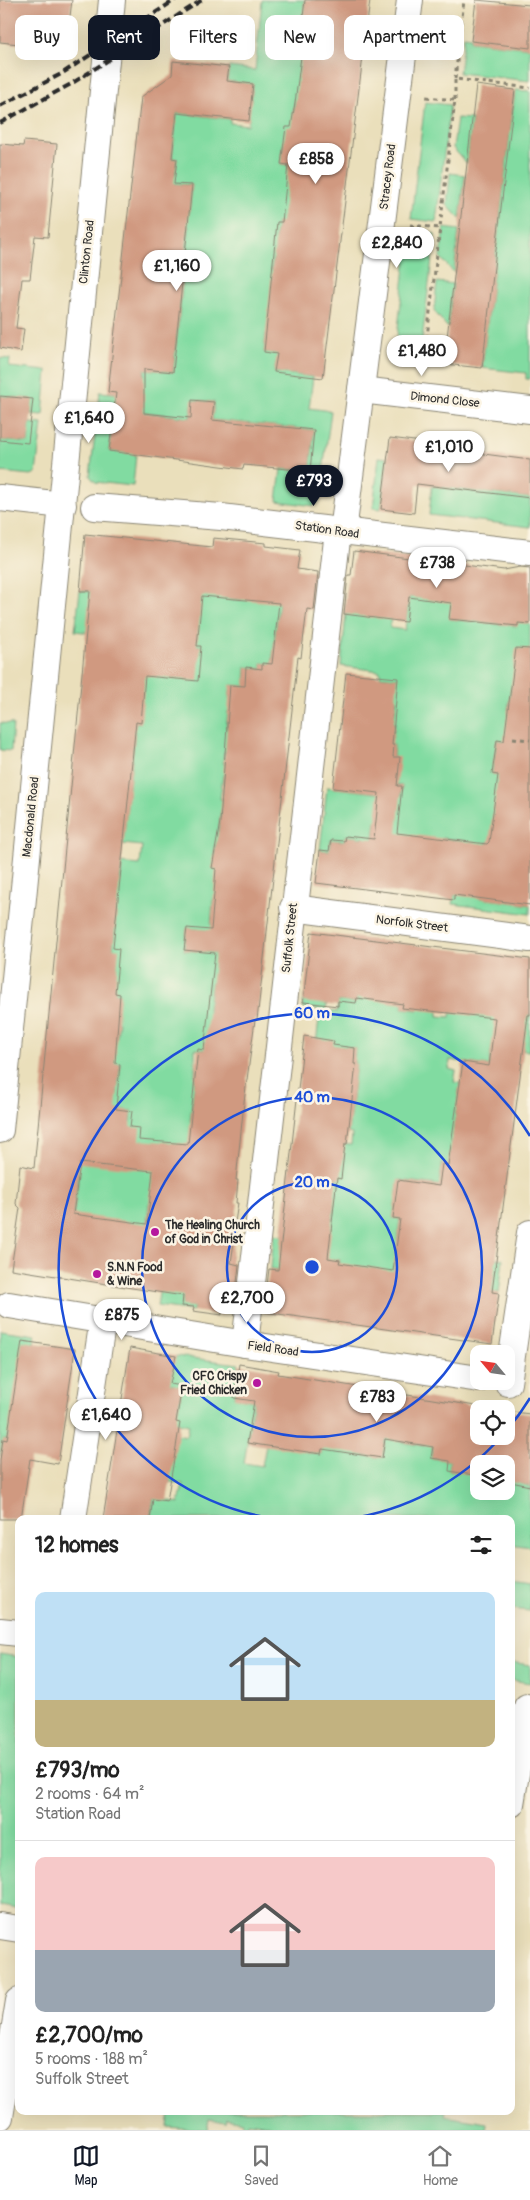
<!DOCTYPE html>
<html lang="en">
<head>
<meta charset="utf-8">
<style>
	body { margin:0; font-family:Pangolin,sans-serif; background:#f6f6f6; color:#222; height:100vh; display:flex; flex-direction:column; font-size:19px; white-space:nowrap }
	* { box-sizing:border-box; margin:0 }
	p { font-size:16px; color:#767676 }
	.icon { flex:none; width:28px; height:28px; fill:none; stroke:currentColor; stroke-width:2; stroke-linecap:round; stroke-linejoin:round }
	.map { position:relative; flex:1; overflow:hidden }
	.drawer { position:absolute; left:15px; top:1515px; width:500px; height:600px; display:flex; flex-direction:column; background:#fff; border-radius:10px; box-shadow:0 5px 20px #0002 }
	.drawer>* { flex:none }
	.banner { position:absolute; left:15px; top:15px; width:500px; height:45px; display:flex; gap:10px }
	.needle { width:32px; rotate:299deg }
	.controls { position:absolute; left:470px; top:1345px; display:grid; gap:10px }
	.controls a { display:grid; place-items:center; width:45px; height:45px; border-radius:10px; background:#fff; box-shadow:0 5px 20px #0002; font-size:25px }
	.price { position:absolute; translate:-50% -42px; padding:0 11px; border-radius:18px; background:#fff; color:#222; font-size:16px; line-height:32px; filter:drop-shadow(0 1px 2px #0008) }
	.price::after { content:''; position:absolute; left:50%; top:30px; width:15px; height:11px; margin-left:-8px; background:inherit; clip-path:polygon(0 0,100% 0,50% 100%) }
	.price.selected { background:#111827; color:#fff }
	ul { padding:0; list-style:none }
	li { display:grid; align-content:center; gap:10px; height:265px; padding:0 20px }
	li+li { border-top:1px solid #e0e0e0 }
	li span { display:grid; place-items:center; height:155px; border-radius:10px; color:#555 }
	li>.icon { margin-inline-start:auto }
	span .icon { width:90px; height:90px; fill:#fffc; stroke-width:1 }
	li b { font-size:21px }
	h2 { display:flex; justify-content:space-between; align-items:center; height:60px; padding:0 20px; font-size:21px }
	.pill { padding:0 18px; border-radius:10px; background:#fff; box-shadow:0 5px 20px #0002; font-size:18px; line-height:45px }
	.pill.selected { background:#111827; color:#fff }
	.menu { display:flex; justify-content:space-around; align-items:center; height:70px; border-top:1px solid #e0e0e0; background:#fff; font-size:14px; color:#767676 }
	.menu a { display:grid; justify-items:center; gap:2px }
	.menu .selected { color:#111827 }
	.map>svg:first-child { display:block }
	.green { fill:#81dba1; stroke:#568366; fill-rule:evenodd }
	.building { fill:#d09980; fill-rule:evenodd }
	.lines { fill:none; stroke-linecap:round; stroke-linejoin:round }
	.minor-casing { stroke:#8a8573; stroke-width:28 }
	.path { stroke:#8a8573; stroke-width:3; stroke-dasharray:4 4; stroke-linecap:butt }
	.minor { stroke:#fff; stroke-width:26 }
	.rail { stroke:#2b2b2b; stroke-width:4; stroke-dasharray:8 4; stroke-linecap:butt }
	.ring { fill:none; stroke:#1d4ed8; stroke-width:2.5 }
	.poi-dot { fill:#b5179e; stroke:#fcf5e5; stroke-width:2 }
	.labels { text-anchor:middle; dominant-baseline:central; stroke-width:5; stroke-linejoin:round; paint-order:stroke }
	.street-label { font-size:12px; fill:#2b2b2b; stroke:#fcf5e5 }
	.poi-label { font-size:12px; font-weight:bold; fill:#2b2b2b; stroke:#fcf5e5; text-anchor:start }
	.centre { fill:#1d4ed8; stroke:#fcf5e5; stroke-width:2.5 }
	.ring-label { font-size:15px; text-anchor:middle; font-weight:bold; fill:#1d4ed8; stroke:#fcf5e5; stroke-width:5; stroke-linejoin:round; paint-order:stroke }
</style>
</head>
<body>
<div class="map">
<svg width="530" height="2130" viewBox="0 0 530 2130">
	<rect width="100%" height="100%" fill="#fcf5e5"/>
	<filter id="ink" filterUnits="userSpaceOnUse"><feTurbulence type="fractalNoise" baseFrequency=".02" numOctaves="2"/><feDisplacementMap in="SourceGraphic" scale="10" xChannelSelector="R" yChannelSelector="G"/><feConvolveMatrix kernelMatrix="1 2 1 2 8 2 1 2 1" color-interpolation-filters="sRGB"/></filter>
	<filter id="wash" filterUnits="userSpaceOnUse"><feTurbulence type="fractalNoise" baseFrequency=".0096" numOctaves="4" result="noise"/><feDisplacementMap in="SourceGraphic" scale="20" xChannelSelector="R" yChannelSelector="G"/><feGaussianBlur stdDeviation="1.12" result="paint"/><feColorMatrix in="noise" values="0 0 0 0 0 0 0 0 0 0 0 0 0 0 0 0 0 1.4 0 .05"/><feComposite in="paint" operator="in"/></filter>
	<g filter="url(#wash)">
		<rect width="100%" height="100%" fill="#eadfbb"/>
		<g class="green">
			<polygon points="262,0 305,0 304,5 316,31 300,29 299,41 313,43 292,114 320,118 283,145 281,164 288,165 307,225 277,222 275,240 305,244 278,260 273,259 271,270 301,274 266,334 264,352 291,355 290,363 276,362 274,372 313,377 309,408 331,411 319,501 314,506 277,501 281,469 310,471 314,430 212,420 214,402 193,400 190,418 114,408 109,451 136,454 133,486 95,482 90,476 100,392 124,394 126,374 144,376 145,369 173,372 184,268 156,265 158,251 186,254 189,227 161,224 189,213 192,185 165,183 175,176 177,159 172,158 177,113 230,119 230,123 248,125 253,84 227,81 229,67 255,70"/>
			<polygon points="464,36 471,37 471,41 530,48 530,81 459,73"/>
			<polygon points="515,90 530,91 530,379 526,379 526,373 482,368"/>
			<polygon points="425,102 450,105 436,222 411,219"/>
			<polygon points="457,118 472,119 467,164 453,148"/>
			<polygon points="450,173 465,175 460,219 447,205"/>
			<polygon points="444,228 459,230 454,273 440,257"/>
			<polygon points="409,231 435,234 421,349 396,346"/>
			<polygon points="437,282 453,284 448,328 434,311"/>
			<polygon points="0,358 10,359 9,367 47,371 43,415 31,414 32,399 0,396"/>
			<polygon points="30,423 42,424 36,473 31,475 0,472 0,440 28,443"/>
			<polygon points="379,457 388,458 381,509 373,508"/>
			<polygon points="432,486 530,498 530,527 429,515"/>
			<path d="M283,568L272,664L262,663V669L246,667L245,681L294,691L231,685L229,698L258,714L228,711L226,728L286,735L252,755L224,752L223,763L251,766L249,778L223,775L220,799L247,802L221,810L218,835L241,848L215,845L213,868L239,871L213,900L211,925L232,928V933L187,928L184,950L216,953L226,983L212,982L208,1009L218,1051L195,1049V1080L190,1121L210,1124L182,1305L194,1307L193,1311L157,1306L173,1206L149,1203L144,1249L70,1238L79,1174L59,1159L131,1122L132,1111L85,1106L117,1094L120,1064L81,1060L117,1037L119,1022L85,1019L120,994L115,993L113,949L116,913L94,878L120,880L122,867L95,864L96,861L140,865L142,846L123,844L136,722L140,723L143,639L75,631L80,591L97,592L203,583L225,598L241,600ZM177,644L201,646L173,678Z"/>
			<polygon points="394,595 390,628 405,630 409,597 452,600 450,619 517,626 520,609 524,623 530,624 530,689 511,687 508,710 516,712 506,741 497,740 492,774 527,778 518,846 487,842 480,898 530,905 530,914 453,904 458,867 456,840 442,838 439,864 387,832 376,820 372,856 365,838 345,836 344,841 331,840 329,851 320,850 327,787 401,796 402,786 371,783 399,758 393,757 394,745 376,743 393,737 395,723 378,721 394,719 397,699 380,696 398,678 380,676 380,671 341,666 346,614"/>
			<polygon points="0,723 13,724 11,751 0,750"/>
			<path d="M331,968L326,1010L337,1012L338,1001L356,1003L359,976L406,977L402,1008L418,1010L422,979L438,1005V1016L450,1017L454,984L530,1015L529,1051L492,1046L489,1066L450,1060L449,1069L456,1071L454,1082L460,1083L449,1165L442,1164L440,1180L471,1189L399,1180L393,1218L400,1219L397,1241L447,1252L503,1259L499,1293L337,1277L340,1260C316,1256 294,1273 271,1269L274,1234L313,1239L332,1221L334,1203L327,1202L320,1176L341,1179L324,1142L351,1145L352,1134L348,1133L356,1064H354L355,1048L316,1044L320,1010L302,1008L304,995L317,996Z"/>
			<polygon points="0,1330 36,1335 7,1440 3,1439 18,1458 0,1456"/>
			<polygon points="176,1356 239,1364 234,1397 254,1401 244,1463 262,1466 269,1430 307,1452 321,1454 328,1416 358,1454 382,1458 388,1424 401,1442 424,1446 427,1431 435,1432 431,1458 450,1461 449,1471 460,1473 466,1435 479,1466 479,1491 506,1491 508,1441 519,1483 529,1486 530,1483 530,1547 511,1544 511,1519 150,1519 154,1497 179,1503 183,1484 170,1482 163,1432 187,1436 189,1425 169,1421 178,1409 182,1387 166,1383"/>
			<polygon points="511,1581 530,1584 530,1611 511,1609"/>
			<polygon points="0,1654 19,1657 19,1909 0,1906"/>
			<polygon points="511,1662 530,1665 530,1683 511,1680"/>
			<polygon points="170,2111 446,2111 445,2116 487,2123 486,2130 268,2130 269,2125 248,2122 247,2130 241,2130 243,2121 227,2118 226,2122 209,2119 207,2130 168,2127"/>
		</g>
		<g id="blocks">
			<g class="building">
				<polygon points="0,0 72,0 66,49 0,42"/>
				<polygon points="305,0 370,0 323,378 274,372 277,354 264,352 277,222 282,222 288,165 281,164 286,127 291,127 295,103 303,41 300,41"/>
				<polygon points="476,0 530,5 530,48 471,41"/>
				<polygon points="173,61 229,67 227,81 253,84 249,121 177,113 172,158 177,159 174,184 192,185 173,372 144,369 144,413 191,418 192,400 214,402 212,420 314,430 310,471 244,465 243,469 109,451 116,393 108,392 141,97 172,75"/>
				<polygon points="476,85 515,90 482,368 444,364"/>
				<polygon points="24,141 57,144 48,237 35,236 30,279 22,279 16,328 24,329 21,352 0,348 0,144 23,146"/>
				<polygon points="0,396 33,399 28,443 0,440"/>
				<polygon points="390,438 422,442 422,446 530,460 530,498 417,484 414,513 381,509"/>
				<path d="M85,534L212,547L213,538L266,543V546L300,550L297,569L318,572L314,610L307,609L301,658L298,657L257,1020H255L244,1102L236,1180H238L236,1203H238L232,1241L234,1242L231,1263L239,1265L234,1308L221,1306L222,1315L193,1311L194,1307L182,1306L183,1296L11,1269L20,1208L16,1204L20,1165L34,1168L90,591H80ZM202,596L279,603L272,664L262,663V669L246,667L245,686L230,685L220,822L212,868L216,869L211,930L187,928L184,950L215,953L204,1050L198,1049L188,1144L139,1140L140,1128L130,1127L132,1111L116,1109L120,1064L115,1063L120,994L115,993L119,949L113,948L136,722L141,723L145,676L198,681L201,646H197ZM80,1163L153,1171L147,1224L73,1214Z"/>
				<polygon points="354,551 504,570 520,567 530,568 530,624 518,623 518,626 449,619 451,603 409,597 406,622 344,614 348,575 351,575"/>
				<polygon points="516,648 530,649 530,905 454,895 454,900 316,883 320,850 329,851 331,840 344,841 345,836 374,839 379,793 333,788 346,673 398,678 392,745 394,745 393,757 400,757 397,786 402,786 397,833 487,844 489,842 498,775 492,774 497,740 504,741"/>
				<polygon points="311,932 530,959 530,1015 528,1015 492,1292 499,1293 492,1344 264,1312 269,1269 278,1270 304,1036 334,1041 333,1045 355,1048 354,1064 356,1064 347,1144 345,1144 341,1179 337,1178 328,1258 340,1260 339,1263 393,1271 400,1219 393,1218 398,1180 439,1186 442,1164 448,1165 463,1062 489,1066 495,1018 402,1008 403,1004 357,998 356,1003 338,1001 338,1006 303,1002"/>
				<polygon points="22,1341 75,1349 58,1464 30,1459 21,1519 0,1519 0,1460 3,1439 7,1440"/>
				<polygon points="130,1348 176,1356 170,1384 182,1386 176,1422 180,1423 167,1501 153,1499 150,1519 103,1519"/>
				<polygon points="239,1364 279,1371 278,1374 494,1409 479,1409 479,1436 506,1436 506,1411 530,1414 530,1486 506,1481 506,1464 479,1464 479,1476 449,1471 450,1461 431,1458 433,1447 385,1439 382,1458 322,1449 321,1454 247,1443 254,1401 234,1398"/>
			</g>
		</g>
	</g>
	<g filter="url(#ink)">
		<use href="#blocks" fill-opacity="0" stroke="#8a8573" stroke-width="1"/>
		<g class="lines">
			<g class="minor-casing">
				<g id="minor">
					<polyline points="361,390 530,410"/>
					<polyline points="0,498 63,505"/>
					<polyline points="94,507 221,517 530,553"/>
					<polyline points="343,532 410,0"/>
					<polyline points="293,908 530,939"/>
					<polyline points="0,1130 112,0"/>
					<polyline points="9,1305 245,1344 479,1379"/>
					<polyline points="245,1344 338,531"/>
					<polyline points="508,1383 530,1233"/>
					<polyline points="73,1519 103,1319"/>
					<polyline points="0,1631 19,1633"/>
					<polyline points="511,1804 527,1707"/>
					<polyline points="0,1926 19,1929"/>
					<polyline points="0,2117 19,2001"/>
				</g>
			</g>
			<g class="path">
				<polyline points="455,79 464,0"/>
				<polyline points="455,100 455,79 530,88"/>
				<polyline points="410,225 440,228 455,100 426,97"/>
				<polyline points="393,350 425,354 440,228"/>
				<polyline points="513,738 530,740"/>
			</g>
			<use href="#minor" class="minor"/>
			<g class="rail">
				<polyline points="0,106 61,74 175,0"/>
				<polyline points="0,123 71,84 202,0"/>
			</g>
		</g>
	</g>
	<g class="ring">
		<circle cx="312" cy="1267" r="85"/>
		<circle cx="312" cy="1267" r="170"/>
		<path d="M530 1398A254 254 0 0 1 507 1430M501 1437A254 254 0 0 1 347 1519M277 1519A254 254 0 1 1 530 1136"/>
	</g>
	<g class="poi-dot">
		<circle cx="155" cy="1232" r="5"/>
		<circle cx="97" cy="1274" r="5"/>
		<circle cx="257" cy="1383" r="5"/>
	</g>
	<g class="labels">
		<g class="street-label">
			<text transform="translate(388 177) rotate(-83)">Stracey Road</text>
			<text transform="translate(87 252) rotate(-84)">Clinton Road</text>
			<text transform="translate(445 400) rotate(6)">Dimond Close</text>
			<text transform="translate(327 530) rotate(8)">Station Road</text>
			<text transform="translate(31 817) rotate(-84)">Macdonald Road</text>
			<text transform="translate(412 924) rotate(7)">Norfolk Street</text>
			<text transform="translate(290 938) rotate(-84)">Suffolk Street</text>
			<text transform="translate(273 1349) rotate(8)">Field Road</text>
		</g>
		<g class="poi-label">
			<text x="165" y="1225">The Healing Church<tspan x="165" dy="14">of God in Christ</tspan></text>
			<text x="107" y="1267">S.N.N Food<tspan x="107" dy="14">&amp; Wine</tspan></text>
			<text x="247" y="1376" text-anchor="end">CFC Crispy<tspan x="247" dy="14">Fried Chicken</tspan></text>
		</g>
	</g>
	<circle cx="312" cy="1267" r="8" class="centre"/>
	<g class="ring-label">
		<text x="312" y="1018">60 m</text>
		<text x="312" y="1102">40 m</text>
		<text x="312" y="1187">20 m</text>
	</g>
</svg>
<div class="controls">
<a><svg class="needle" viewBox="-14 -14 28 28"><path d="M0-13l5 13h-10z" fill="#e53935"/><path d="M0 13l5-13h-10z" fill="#767676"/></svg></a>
<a><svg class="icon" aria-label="locate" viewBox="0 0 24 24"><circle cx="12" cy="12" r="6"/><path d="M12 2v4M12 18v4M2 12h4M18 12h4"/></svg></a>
<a><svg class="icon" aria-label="layers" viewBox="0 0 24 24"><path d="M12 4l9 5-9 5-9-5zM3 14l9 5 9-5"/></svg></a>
</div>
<b class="price" style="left:316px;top:185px">£858</b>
<b class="price" style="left:397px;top:269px">£2,840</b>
<b class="price" style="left:177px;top:292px">£1,160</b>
<b class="price" style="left:422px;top:377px">£1,480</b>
<b class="price" style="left:89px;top:444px">£1,640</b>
<b class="price" style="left:449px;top:473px">£1,010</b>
<b class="price selected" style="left:314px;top:507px">£793</b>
<b class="price" style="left:437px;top:589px">£738</b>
<b class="price" style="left:247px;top:1324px">£2,700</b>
<b class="price" style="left:122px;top:1341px">£875</b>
<b class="price" style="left:377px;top:1423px">£783</b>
<b class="price" style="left:106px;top:1441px">£1,640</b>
<div class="banner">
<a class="pill">Buy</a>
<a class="pill selected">Rent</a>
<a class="pill">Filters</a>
<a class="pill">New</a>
<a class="pill">Apartment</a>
</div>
<section class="drawer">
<h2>12 homes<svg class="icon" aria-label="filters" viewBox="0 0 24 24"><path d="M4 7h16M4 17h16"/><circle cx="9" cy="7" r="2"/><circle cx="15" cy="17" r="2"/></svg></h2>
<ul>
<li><span style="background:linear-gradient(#bfe0f5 70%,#c2b280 0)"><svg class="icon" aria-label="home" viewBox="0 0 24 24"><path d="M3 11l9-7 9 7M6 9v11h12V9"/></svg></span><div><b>£793/mo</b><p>2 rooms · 64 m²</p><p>Station Road</p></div></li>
<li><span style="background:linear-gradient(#f6c9c9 60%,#9aa5b1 0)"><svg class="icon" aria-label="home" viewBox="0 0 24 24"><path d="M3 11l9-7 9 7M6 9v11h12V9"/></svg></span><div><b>£2,700/mo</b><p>5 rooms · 188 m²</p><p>Suffolk Street</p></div></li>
</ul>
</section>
</div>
<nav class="menu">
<a class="selected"><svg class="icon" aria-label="map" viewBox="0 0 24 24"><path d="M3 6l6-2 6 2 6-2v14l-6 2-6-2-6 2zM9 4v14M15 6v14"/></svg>Map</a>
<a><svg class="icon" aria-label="saved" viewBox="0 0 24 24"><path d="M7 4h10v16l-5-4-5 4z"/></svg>Saved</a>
<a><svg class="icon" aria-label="home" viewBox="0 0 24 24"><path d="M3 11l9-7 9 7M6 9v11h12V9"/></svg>Home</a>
</nav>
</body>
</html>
